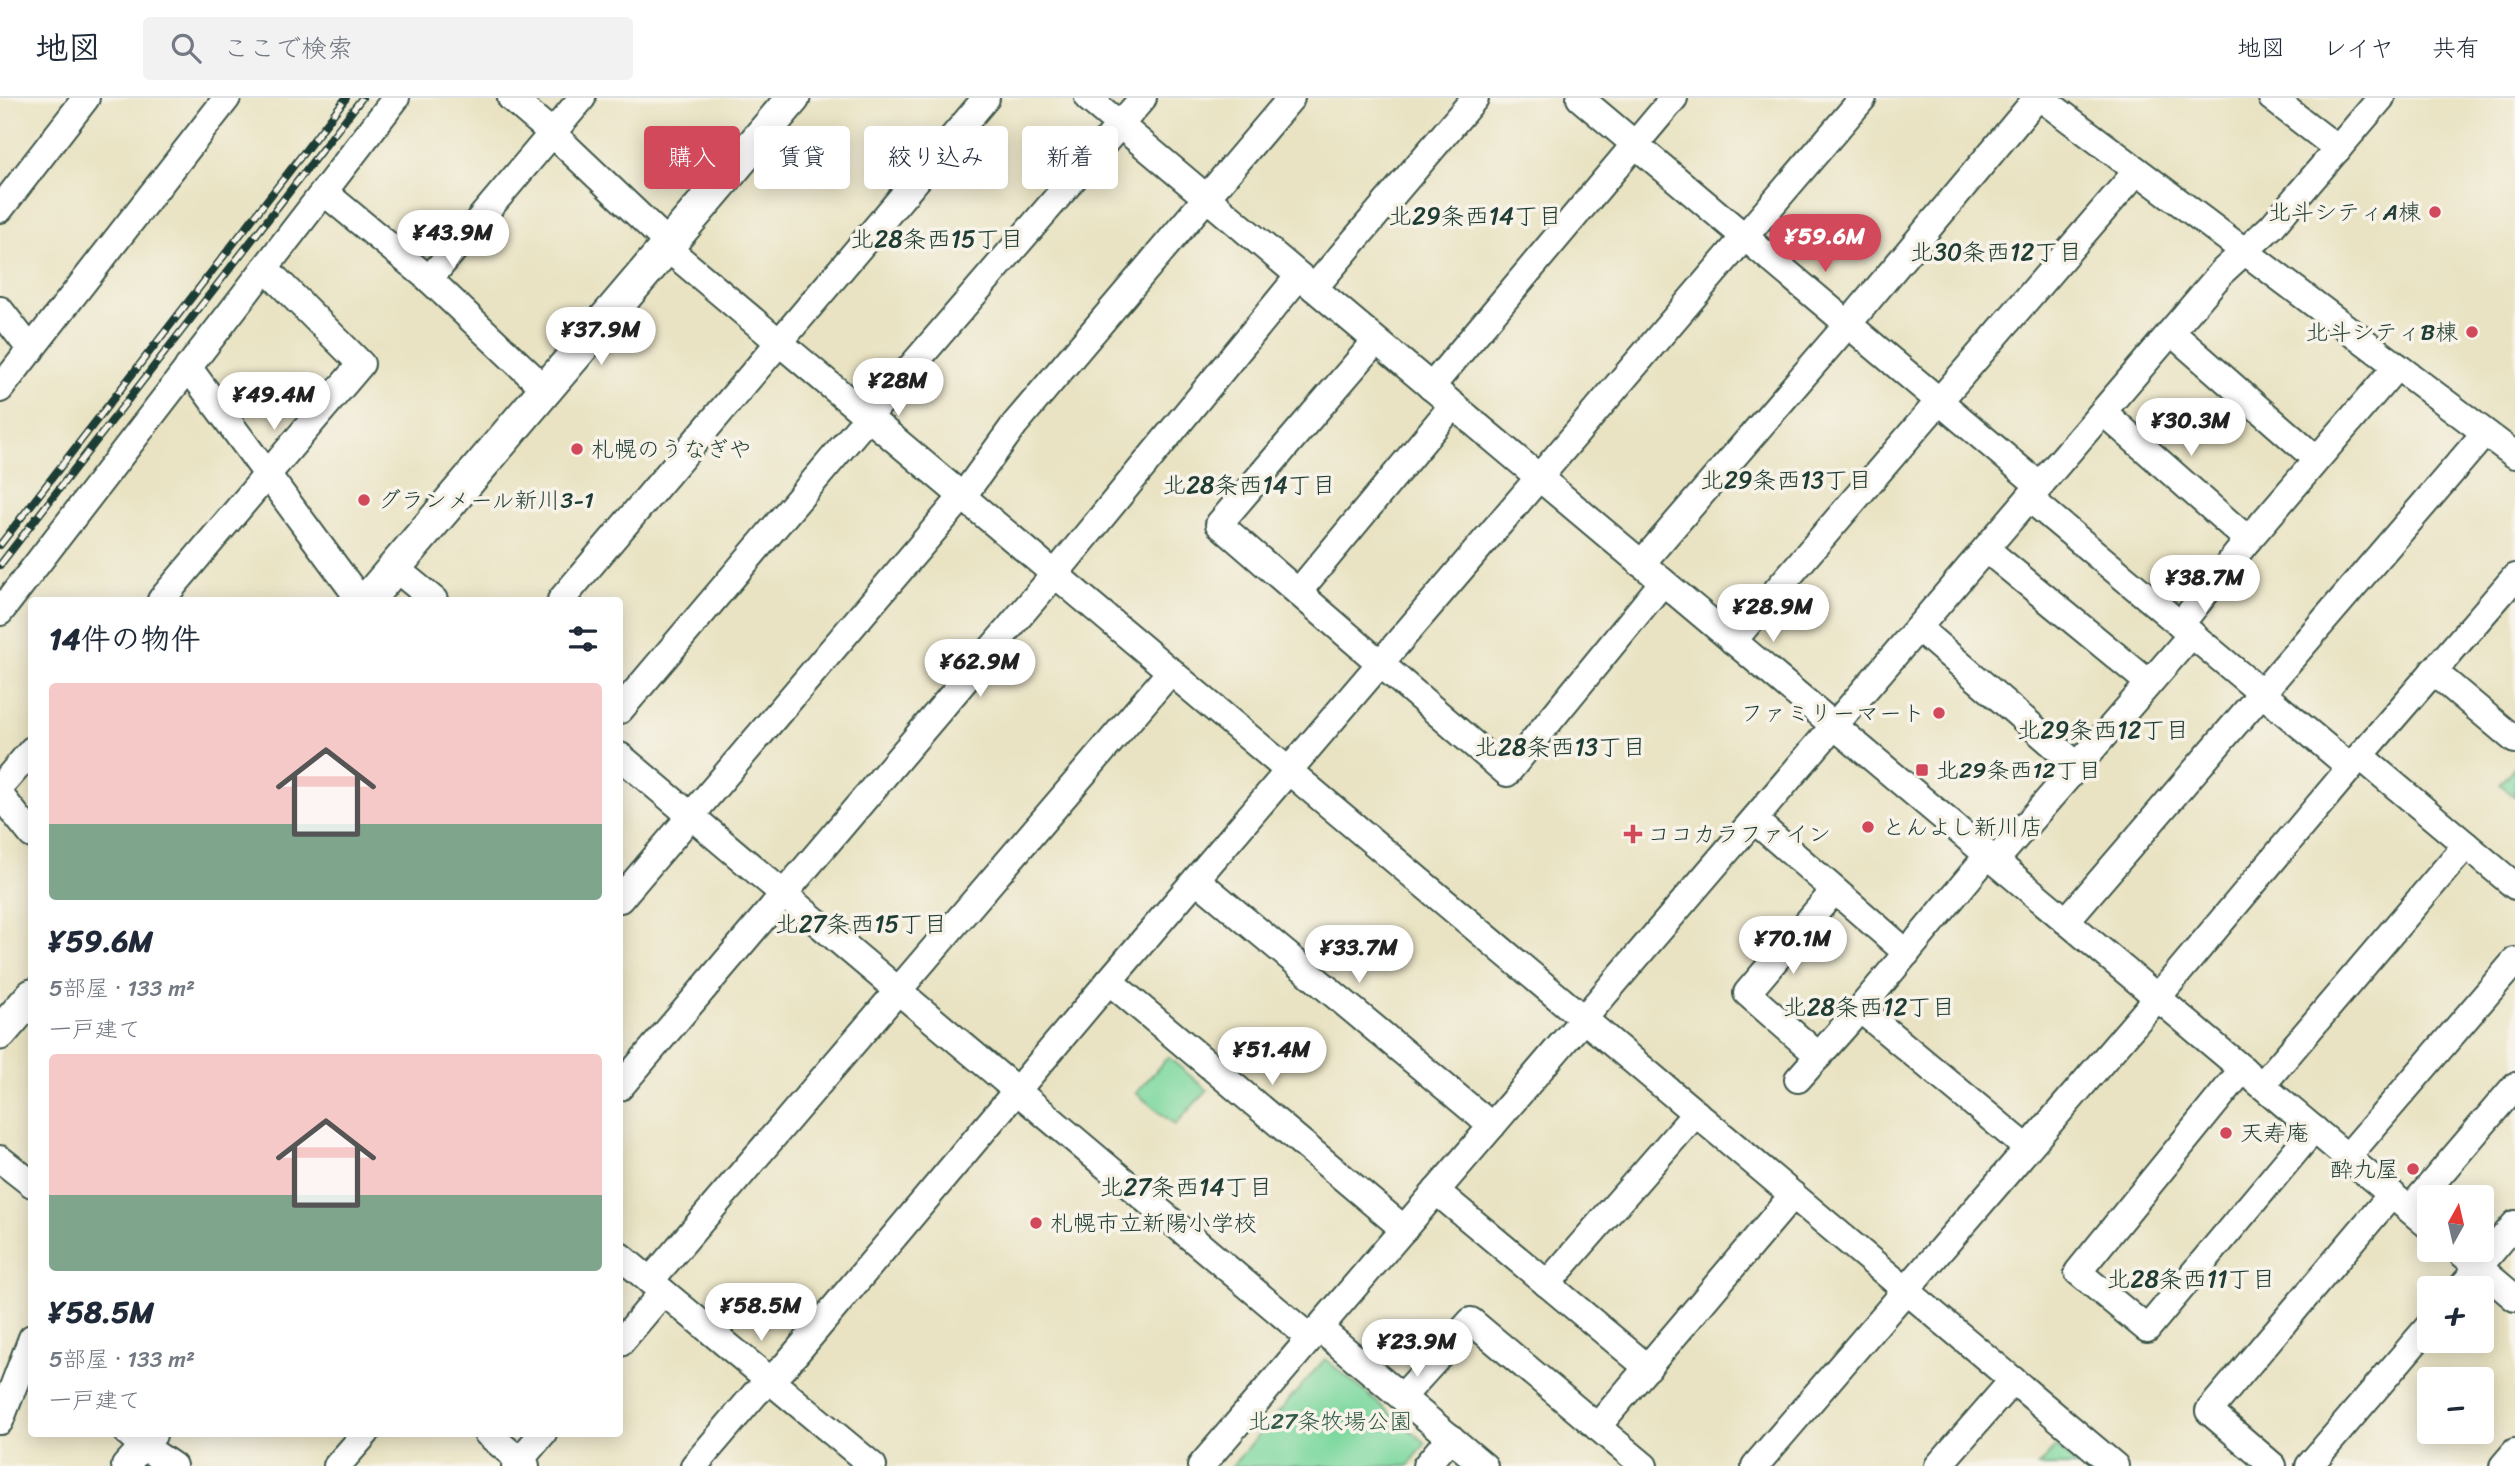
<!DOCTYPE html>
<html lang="ja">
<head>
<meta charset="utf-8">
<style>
	body { margin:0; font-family:Sriracha,"Klee One",sans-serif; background:#f2f2f3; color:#1f2937; height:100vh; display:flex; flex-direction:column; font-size:26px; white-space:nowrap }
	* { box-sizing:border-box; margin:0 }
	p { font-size:23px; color:#747a83 }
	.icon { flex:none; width:38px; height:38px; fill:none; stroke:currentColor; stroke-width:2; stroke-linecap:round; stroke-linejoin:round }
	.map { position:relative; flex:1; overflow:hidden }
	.drawer { position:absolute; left:28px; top:499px; width:595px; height:840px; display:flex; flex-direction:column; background:#fff; border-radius:7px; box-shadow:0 4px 18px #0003 }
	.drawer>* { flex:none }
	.banner { position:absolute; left:644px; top:28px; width:665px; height:63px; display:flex; gap:14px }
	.needle { width:46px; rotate:8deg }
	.buttons { position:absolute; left:2417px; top:1087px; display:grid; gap:14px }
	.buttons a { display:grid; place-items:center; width:77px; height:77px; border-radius:7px; background:#fff; box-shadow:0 4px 18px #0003; font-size:35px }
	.price { position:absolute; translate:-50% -60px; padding:0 16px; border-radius:24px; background:#fff; color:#222; font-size:23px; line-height:46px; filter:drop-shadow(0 2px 4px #0008) }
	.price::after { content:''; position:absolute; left:50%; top:42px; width:21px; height:16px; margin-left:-10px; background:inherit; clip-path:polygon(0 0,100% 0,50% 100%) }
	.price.active { background:#d1495b; color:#fff }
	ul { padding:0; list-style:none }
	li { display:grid; align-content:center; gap:14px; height:371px; padding:0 21px }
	li span { display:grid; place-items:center; height:217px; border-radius:7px; color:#555 }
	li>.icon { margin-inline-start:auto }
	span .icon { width:126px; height:126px; fill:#fffc; stroke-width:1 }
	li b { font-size:30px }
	h2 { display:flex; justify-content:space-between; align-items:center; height:84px; padding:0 21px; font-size:30px }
	.chip { padding:0 24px; border-radius:7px; background:#fff; box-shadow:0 4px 18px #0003; font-size:24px; line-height:63px }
	.chip.active { background:#d1495b; color:#fff }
	header { display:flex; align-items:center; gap:42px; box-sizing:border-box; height:98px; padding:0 35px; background:#fff; border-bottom:2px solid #e0e1e3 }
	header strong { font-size:33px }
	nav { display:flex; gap:38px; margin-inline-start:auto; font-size:24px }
	.search { width:490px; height:63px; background:#f2f2f3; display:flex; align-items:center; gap:18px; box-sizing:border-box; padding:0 24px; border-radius:7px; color:#747a83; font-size:26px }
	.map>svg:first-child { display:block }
	.green { fill:#7dd89f; stroke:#4e8a6a; stroke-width:2 }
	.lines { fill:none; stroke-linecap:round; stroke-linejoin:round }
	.minor-casing { stroke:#3d5649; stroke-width:30 }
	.major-casing { stroke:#3d5649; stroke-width:37 }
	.minor { stroke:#fff; stroke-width:26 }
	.major { stroke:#fff; stroke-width:33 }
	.rail-casing { stroke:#1f3d34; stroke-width:8 }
	.rail { stroke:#f7f3e8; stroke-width:5; stroke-dasharray:16; stroke-linecap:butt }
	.poi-dot { fill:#d1495b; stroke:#f7f3e8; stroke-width:2.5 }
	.labels { text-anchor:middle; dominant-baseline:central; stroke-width:7; stroke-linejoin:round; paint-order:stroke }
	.poi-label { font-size:23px; fill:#1f3d34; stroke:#f7f3e8; text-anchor:start }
	.park-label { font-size:23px; fill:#325c49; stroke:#f7f3e8 }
	.neighbourhood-label { font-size:24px; fill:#1f3d34; stroke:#f7f3e8 }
</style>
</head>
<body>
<header>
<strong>地図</strong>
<div class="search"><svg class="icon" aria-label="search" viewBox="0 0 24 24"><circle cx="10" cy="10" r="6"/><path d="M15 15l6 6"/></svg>ここで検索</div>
<nav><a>地図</a><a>レイヤ</a><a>共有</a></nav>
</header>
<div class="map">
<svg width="2515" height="1368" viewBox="0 0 2515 1368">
	<rect width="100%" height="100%" fill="#f7f3e8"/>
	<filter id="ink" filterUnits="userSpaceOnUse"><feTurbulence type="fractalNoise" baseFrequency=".0143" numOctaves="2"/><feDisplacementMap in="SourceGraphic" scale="14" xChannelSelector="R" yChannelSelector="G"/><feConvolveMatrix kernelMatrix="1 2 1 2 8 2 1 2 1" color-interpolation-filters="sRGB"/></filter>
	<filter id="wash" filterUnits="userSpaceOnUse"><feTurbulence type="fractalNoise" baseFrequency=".00686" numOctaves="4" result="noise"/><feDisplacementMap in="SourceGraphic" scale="28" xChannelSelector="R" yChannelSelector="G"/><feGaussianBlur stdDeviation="1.57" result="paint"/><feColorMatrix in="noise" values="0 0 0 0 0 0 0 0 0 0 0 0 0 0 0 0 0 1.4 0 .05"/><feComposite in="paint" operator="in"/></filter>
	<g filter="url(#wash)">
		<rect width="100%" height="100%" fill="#e9e3c3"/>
		<g class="green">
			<polygon points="2515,668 2515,699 2500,686"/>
			<polygon points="1168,959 1207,992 1175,1027 1136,995"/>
			<polygon points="1325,1261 1426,1345 1408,1368 1232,1368"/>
			<polygon points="2056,1348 2078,1368 2038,1368"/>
		</g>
	</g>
	<g filter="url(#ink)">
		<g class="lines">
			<g class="minor-casing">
				<g id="minor">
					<polyline points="511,0 552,35 669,146"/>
					<polyline points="1088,0 2429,1128"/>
					<polyline points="1580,0 2040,388"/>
					<polyline points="2041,0 2515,357"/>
					<polyline points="2272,0 2338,51"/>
					<polyline points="324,94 429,181 546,292"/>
					<polyline points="0,111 86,0"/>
					<polyline points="666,149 2115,1368"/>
					<polyline points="429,181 582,0"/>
					<polyline points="1314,190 1475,0"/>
					<polyline points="0,212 31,252"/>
					<polyline points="2171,234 2316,361"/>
					<polyline points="1376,243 1219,426 1507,675 1663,484"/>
					<polyline points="188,269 360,502"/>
					<polyline points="1431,289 1674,0"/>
					<polyline points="0,291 227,0"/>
					<polyline points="2103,314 2248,442"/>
					<polyline points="2029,400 2350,669"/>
					<polyline points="1986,451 2149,585"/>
					<polyline points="1641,466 1848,226 2037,0"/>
					<polyline points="395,470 434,502"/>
					<polyline points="1299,493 1453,307"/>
					<polyline points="161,502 361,266 265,170"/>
					<polyline points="561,502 986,0"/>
					<polyline points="0,514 396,0"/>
					<polyline points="2180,527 2248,442 2397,268"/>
					<polyline points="1918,530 2078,668"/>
					<polyline points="1733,543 2137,73"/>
					<polyline points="2433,573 2515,642"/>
					<polyline points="620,612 868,319 1143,0"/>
					<polyline points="620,658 1310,1240"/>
					<polyline points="2360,658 2515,788"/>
					<polyline points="0,689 32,652"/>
					<polyline points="0,697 32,737"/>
					<polyline points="1754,722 1907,855"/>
					<polyline points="1995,763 2192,536"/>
					<polyline points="1197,782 1492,1028"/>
					<polyline points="620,801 963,398 1015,326 1291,0"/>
					<polyline points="2066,823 2485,335"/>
					<polyline points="1109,883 1404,1131"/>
					<polyline points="1860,911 2027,1050"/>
					<polyline points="1819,958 1747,895 1834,793"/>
					<polyline points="2243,971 2078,1174 2147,1231 2314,1031"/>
					<polyline points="1798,981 1860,911 1988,757"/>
					<polyline points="2262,987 2466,747"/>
					<polyline points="620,989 1055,476 1299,178"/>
					<polyline points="2347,1059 2515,863"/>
					<polyline points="0,1061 32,1086"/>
					<polyline points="1436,1093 1648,1270"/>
					<polyline points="2410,1111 2515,988"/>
					<polyline points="2458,1152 2515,1200"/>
					<polyline points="620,1158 873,1368"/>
					<polyline points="650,1183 1171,573"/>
					<polyline points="1547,1186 1696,1015"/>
					<polyline points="2461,1190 2515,1126"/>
					<polyline points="1319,1230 1484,1368"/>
					<polyline points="620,1245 663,1194"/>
					<polyline points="1402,1299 1471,1223 1644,1368"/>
					<polyline points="0,1323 32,1240"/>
					<polyline points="1597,1329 1793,1097"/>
					<polyline points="128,1335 143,1348 173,1368"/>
					<polyline points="487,1335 526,1368"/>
					<polyline points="125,1368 153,1337"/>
					<polyline points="337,1368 366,1335"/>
					<polyline points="515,1368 543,1335"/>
					<polyline points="694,1368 755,1296 786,1267 1109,883 1863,0"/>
					<polyline points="1201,1368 2223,173 2272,128 2381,0"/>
					<polyline points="1426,1368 1450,1339"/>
					<polyline points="1755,1368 2157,900 2360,658 2515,479"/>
					<polyline points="1938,1368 2013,1282"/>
					<polyline points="2273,1368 2209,1313 2392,1096"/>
					<polyline points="2309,1368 2429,1228"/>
					<polyline points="2503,1368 2515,1354"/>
				</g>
			</g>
			<g class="major-casing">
				<g id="major">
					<polyline points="367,502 793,0"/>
					<polyline points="0,935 32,898"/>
				</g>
			</g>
			<use href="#minor" class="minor"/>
			<use href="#major" class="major"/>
			<g class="rail-casing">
				<g id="rail">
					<polyline points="0,447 346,0"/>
					<polyline points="0,467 362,0"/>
				</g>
			</g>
			<use href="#rail" class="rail"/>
		</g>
	</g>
	<g class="poi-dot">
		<circle cx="2435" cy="114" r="7"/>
		<circle cx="2472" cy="234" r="7"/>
		<circle cx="577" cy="351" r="7"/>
		<circle cx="364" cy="402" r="7"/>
		<circle cx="1939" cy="615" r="7"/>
		<rect x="1915" y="665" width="14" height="14" rx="3.5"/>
		<circle cx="1868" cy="729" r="7"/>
		<path d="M1629.5 725.5h7v7h7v7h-7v7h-7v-7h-7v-7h7z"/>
		<circle cx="2226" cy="1035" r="7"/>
		<circle cx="2413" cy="1071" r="7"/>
		<circle cx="1036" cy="1125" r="7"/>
	</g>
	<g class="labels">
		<g class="poi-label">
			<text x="2421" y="114" text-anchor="end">北斗シティA棟</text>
			<text x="2458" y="234" text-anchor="end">北斗シティB棟</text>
			<text x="591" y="351">札幌のうなぎや</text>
			<text x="378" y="402">グランメール新川3-1</text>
			<text x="1925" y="615" text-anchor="end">ファミリーマート</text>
			<text x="1936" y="672">北29条西12丁目</text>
			<text x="1882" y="729">とんよし新川店</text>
			<text x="1647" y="736">ココカラファイン</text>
			<text x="2240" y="1035">天寿庵</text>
			<text x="2399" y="1071" text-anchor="end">酔九屋</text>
			<text x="1050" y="1125">札幌市立新陽小学校</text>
		</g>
		<g class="park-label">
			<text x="1330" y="1323">北27条牧場公園</text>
		</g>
		<g class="neighbourhood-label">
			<text x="1475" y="118">北29条西14丁目</text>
			<text x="937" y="141">北28条西15丁目</text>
			<text x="1996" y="154">北30条西12丁目</text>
			<text x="1786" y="382">北29条西13丁目</text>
			<text x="1249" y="387">北28条西14丁目</text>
			<text x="2103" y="632">北29条西12丁目</text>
			<text x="1560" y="649">北28条西13丁目</text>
			<text x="861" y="826">北27条西15丁目</text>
			<text x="1869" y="909">北28条西12丁目</text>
			<text x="1186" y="1089">北27条西14丁目</text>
			<text x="2191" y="1181">北28条西11丁目</text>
		</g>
	</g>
</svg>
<div class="buttons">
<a><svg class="needle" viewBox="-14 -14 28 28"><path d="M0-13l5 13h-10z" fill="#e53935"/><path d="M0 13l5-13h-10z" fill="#747a83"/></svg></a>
<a>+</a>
<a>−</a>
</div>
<b class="price" style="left:453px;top:172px">¥43.9M</b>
<b class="price active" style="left:1825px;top:176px">¥59.6M</b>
<b class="price" style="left:601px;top:269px">¥37.9M</b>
<b class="price" style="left:898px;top:320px">¥28M</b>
<b class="price" style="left:274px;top:334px">¥49.4M</b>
<b class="price" style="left:2191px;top:360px">¥30.3M</b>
<b class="price" style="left:2205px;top:517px">¥38.7M</b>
<b class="price" style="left:1773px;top:546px">¥28.9M</b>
<b class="price" style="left:980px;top:601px">¥62.9M</b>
<b class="price" style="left:1793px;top:878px">¥70.1M</b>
<b class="price" style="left:1359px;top:887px">¥33.7M</b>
<b class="price" style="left:1272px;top:989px">¥51.4M</b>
<b class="price" style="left:761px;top:1245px">¥58.5M</b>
<b class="price" style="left:1417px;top:1281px">¥23.9M</b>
<div class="banner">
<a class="chip active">購入</a>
<a class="chip">賃貸</a>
<a class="chip">絞り込み</a>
<a class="chip">新着</a>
</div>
<section class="drawer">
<h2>14件の物件<svg class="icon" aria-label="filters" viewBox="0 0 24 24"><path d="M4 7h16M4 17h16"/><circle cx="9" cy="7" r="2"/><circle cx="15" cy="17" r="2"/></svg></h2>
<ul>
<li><span style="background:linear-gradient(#f6c9c9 65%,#7fa58c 0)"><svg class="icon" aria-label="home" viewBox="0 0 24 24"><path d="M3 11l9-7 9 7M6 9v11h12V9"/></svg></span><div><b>¥59.6M</b><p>5部屋 · 133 m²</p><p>一戸建て</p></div></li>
<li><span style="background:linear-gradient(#f6c9c9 65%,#7fa58c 0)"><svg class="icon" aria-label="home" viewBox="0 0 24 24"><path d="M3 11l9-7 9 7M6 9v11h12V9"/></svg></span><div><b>¥58.5M</b><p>5部屋 · 133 m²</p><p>一戸建て</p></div></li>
</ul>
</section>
</div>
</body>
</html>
